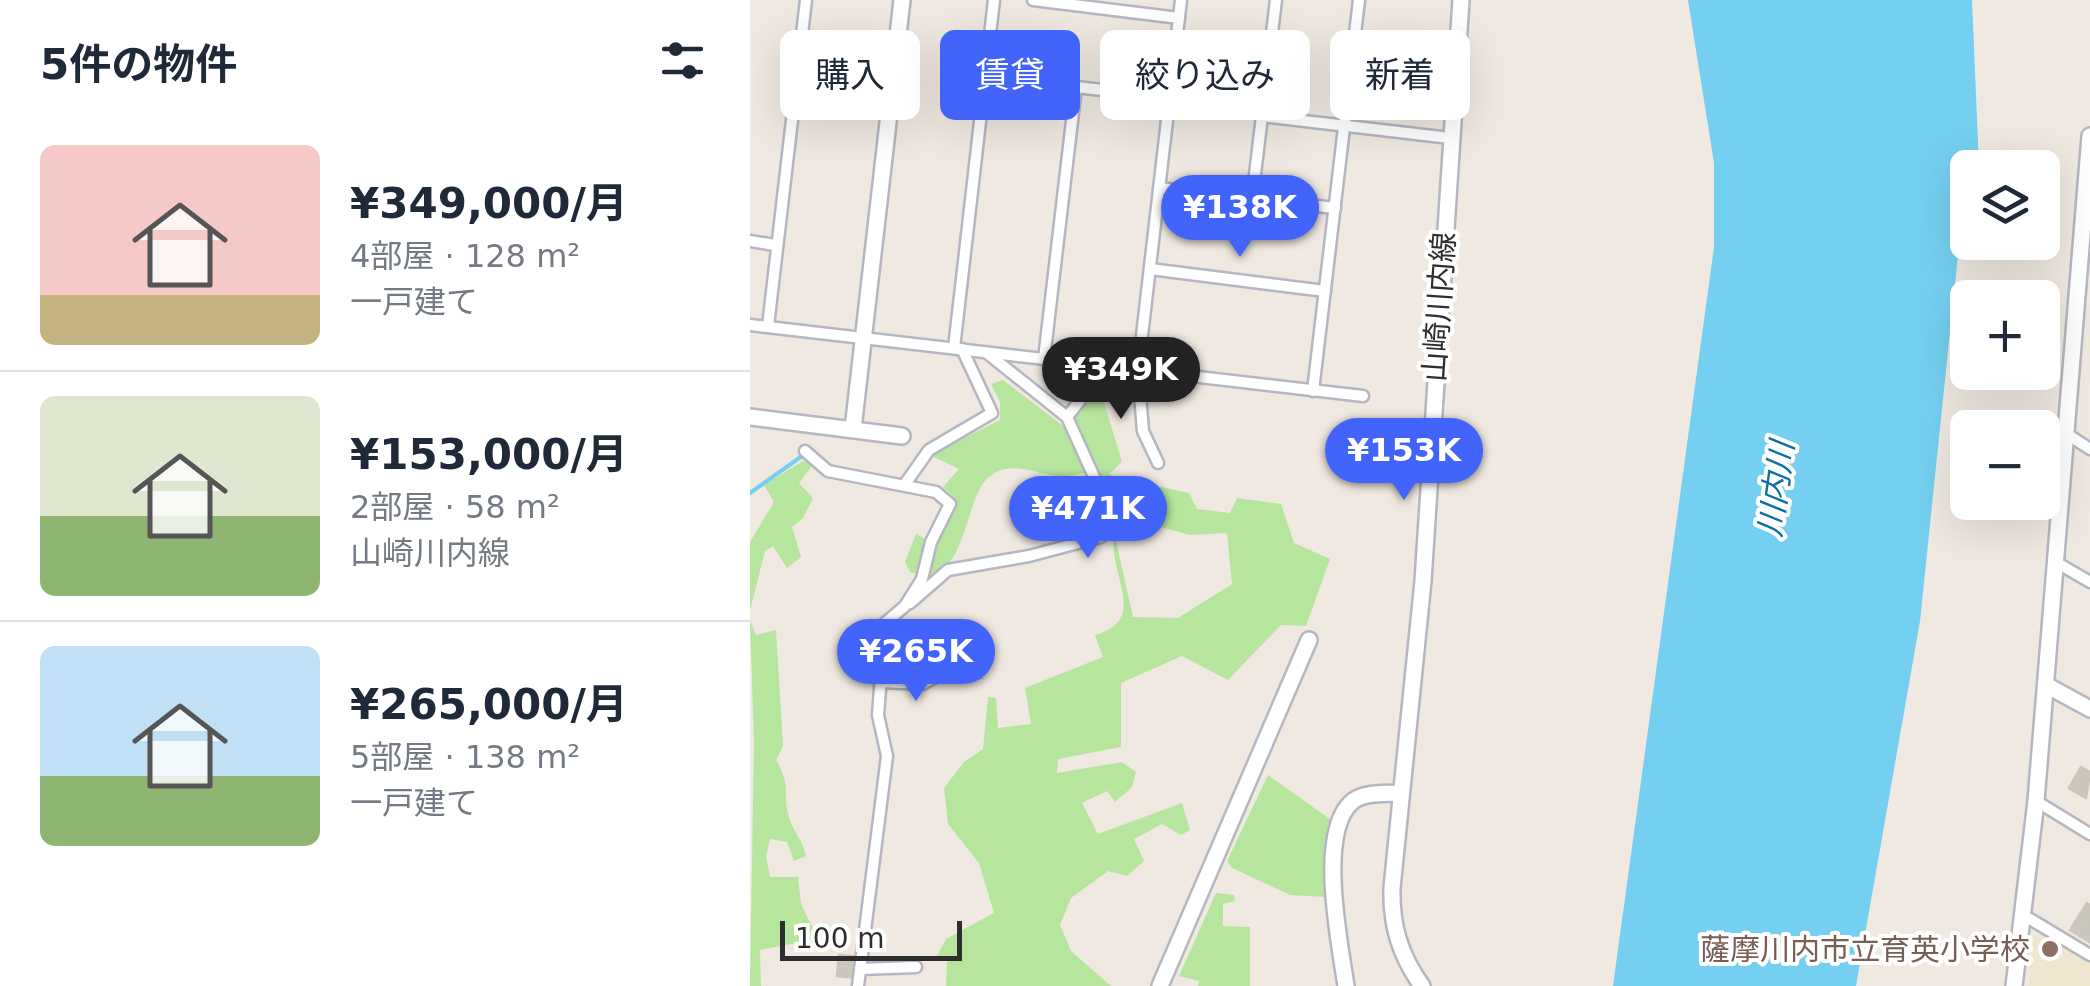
<!DOCTYPE html>
<html lang="ja">
<head>
<meta charset="utf-8">
<style>
	body { margin:0; font-family:"DejaVu Sans","Noto Sans JP",sans-serif; background:#f2f2f3; color:#1f2937; height:100vh; display:flex; flex-direction:column; font-size:38px; white-space:nowrap }
	* { box-sizing:border-box; margin:0 }
	p { font-size:32px; color:#747a83 }
	.icon { flex:none; width:55px; height:55px; fill:none; stroke:currentColor; stroke-width:2; stroke-linecap:round; stroke-linejoin:round }
	.map { position:relative; flex:1; overflow:hidden }
	.sheet { display:flex; flex-direction:column; background:#fff; width:750px }
	.sheet>* { flex:none }
	.top-card { position:absolute; left:30px; top:30px; width:950px; height:90px; display:flex; gap:20px }
	.controls { position:absolute; left:1200px; top:150px; display:grid; gap:20px }
	.controls a { display:grid; place-items:center; width:110px; height:110px; border-radius:15px; background:#fff; box-shadow:0 10px 40px #0002; font-size:50px }
	.scale { position:absolute; left:30px; bottom:25px; width:182px; box-sizing:border-box; padding-left:10px; border:5px solid #2e2e2e; border-top:0; font-size:28px; line-height:35px; white-space:nowrap; color:#2e2e2e; -webkit-text-stroke:8px #fff; paint-order:stroke }
	.price { position:absolute; translate:-50% -85px; padding:0 22px; border-radius:35px; background:#4264fb; color:#fff; font-size:32px; line-height:65px; filter:drop-shadow(0 2px 5px #0008) }
	.price::after { content:''; position:absolute; left:50%; top:60px; width:30px; height:22px; margin-left:-15px; background:inherit; clip-path:polygon(0 0,100% 0,50% 100%) }
	.price.on { background:#222; color:#fff }
	ul { padding:0; list-style:none }
	li { display:flex; align-items:center; gap:30px; height:250px; padding:0 40px }
	li+li { border-top:2px solid #e0e1e3 }
	li span { display:grid; place-items:center; flex:none; width:280px; height:200px; border-radius:15px; color:#555 }
	li>.icon { margin-inline-start:auto }
	span .icon { width:120px; height:120px; fill:#fffc; stroke-width:1 }
	li b { font-size:42px }
	h2 { display:flex; justify-content:space-between; align-items:center; height:120px; padding:0 40px; font-size:42px }
	.chip { padding:0 35px; border-radius:15px; background:#fff; box-shadow:0 10px 40px #0002; font-size:35px; line-height:90px }
	.chip.on { background:#4264fb; color:#fff }
	main { display:flex; flex:1; min-height:0 }
	.map>svg:first-child { display:block }
	.education { fill:#f0e6d1 }
	.green { fill:#b6e59e }
	.water { fill:#75cff0 }
	.lines { fill:none; stroke-linecap:round; stroke-linejoin:round }
	.stream { stroke:#75cff0; stroke-width:4 }
	.building { fill:#cbc7bf; stroke:#cbc5ba; stroke-width:2.5 }
	.street-casing { stroke:#b4b7c1; stroke-width:15 }
	.secondary-casing { stroke:#b4b7c1; stroke-width:20 }
	.street { stroke:#fff; stroke-width:10 }
	.secondary { stroke:#fff; stroke-width:15 }
	.education-dot { fill:#8d6e63; stroke:#fff; stroke-width:4 }
	.labels { text-anchor:middle; dominant-baseline:central; stroke-width:8; stroke-linejoin:round; paint-order:stroke }
	.street-label { font-size:30px; fill:#2e2e2e; stroke:#fff }
	.education-label { font-size:30px; fill:#785e54; stroke:#fff; text-anchor:end }
	.water-label { font-size:32px; font-style:italic; fill:#0d6fa3; stroke:#fff }
</style>
</head>
<body>
<main>
<section class="sheet">
<h2>5件の物件<svg class="icon" aria-label="filters" viewBox="0 0 24 24"><path d="M4 7h16M4 17h16"/><circle cx="9" cy="7" r="2"/><circle cx="15" cy="17" r="2"/></svg></h2>
<ul>
<li><span style="background:linear-gradient(#f6c9c9 75%,#c2b280 0)"><svg class="icon" aria-label="home" viewBox="0 0 24 24"><path d="M3 11l9-7 9 7M6 9v11h12V9"/></svg></span><div><b>¥349,000/月</b><p>4部屋 · 128 m²</p><p>一戸建て</p></div></li>
<li><span style="background:linear-gradient(#dfe7d0 60%,#8fb573 0)"><svg class="icon" aria-label="home" viewBox="0 0 24 24"><path d="M3 11l9-7 9 7M6 9v11h12V9"/></svg></span><div><b>¥153,000/月</b><p>2部屋 · 58 m²</p><p>山崎川内線</p></div></li>
<li><span style="background:linear-gradient(#bfe0f5 65%,#8fb573 0)"><svg class="icon" aria-label="home" viewBox="0 0 24 24"><path d="M3 11l9-7 9 7M6 9v11h12V9"/></svg></span><div><b>¥265,000/月</b><p>5部屋 · 138 m²</p><p>一戸建て</p></div></li>
</ul>
</section>
<div class="map">
<svg width="1340" height="986" viewBox="0 0 1340 986">
	<rect width="100%" height="100%" fill="#efe9e1"/>
	<polygon class="education" points="1291,933 1340,963 1340,986 1279,986 1284,935"/>
	<g class="green">
		<path d="M253,380L312,425L351,392L372,462L359,474L376,482L388,477L402,485L439,493L447,509L480,513L487,498L531,504L544,543L580,559L556,626L531,625L478,680L432,656L371,683V747L308,759L307,773L372,762L386,772L382,787L365,802L357,791L332,803L348,834L432,803L440,830L431,835L412,824L384,839L394,861L377,876L358,871L321,898L310,925L321,951L361,986H196L197,960L187,956L196,939L244,913L229,863L198,824L194,788L214,762L233,749L238,697L246,698L248,728L281,724L275,688L353,657L345,635C401,620 356,571 365,536L383,617L428,618L482,584L477,533L440,535L403,525L378,494L356,486L346,470C334,473 320,477 308,476C287,475 257,456 235,481C213,506 216,591 160,572L155,562L166,534L184,544L206,509L204,497L193,487L209,469L180,455L250,420V402L241,384Z"/>
		<polygon points="53,461 62,466 49,483 63,498 53,518 42,527 51,557 37,568 23,546 15,551 0,610 0,542 24,502 14,485"/>
		<path d="M0,620L6,635L26,630L33,746L26,760C42,788 32,793 39,817C43,831 53,841 56,856L44,861L37,842L20,839L16,856L20,877H48L51,904L68,939L10,950L11,986H0L4,741Z"/>
		<polygon points="518,775 584,822 574,865 575,897 540,895 482,868 477,861"/>
		<polygon points="466,893 484,895 485,901 473,904 473,926 500,927 500,986 448,986 449,981 429,976"/>
	</g>
	<polygon class="water" points="938,0 1222,0 1229,167 1218,168 1217,233 1209,245 1170,621 1106,986 863,986 964,247 964,163"/>
	<g class="lines">
		<polyline class="stream" points="0,493 52,456"/>
	</g>
	<g class="building">
		<polygon points="231,659 232,678 203,680 202,660"/>
		<polygon points="1331,767 1340,772 1336,798 1319,788"/>
		<polygon points="1337,903 1340,905 1340,942 1320,930"/>
		<polygon points="89,955 110,957 108,978 87,976"/>
	</g>
	<g class="lines">
		<g class="street-casing">
			<g id="street">
				<polyline points="283,0 429,18"/>
				<polyline points="233,76 420,98"/>
				<polyline points="512,116 700,138"/>
				<polyline points="409,188 585,208"/>
				<polyline points="502,199 526,0"/>
				<polyline points="0,241 25,245"/>
				<polyline points="400,269 575,291"/>
				<polyline points="0,325 613,396"/>
				<polyline points="18,326 56,0"/>
				<polyline points="204,348 244,0"/>
				<polyline points="237,353 317,417"/>
				<polyline points="294,359 326,87"/>
				<polyline points="563,391 609,0"/>
				<polyline points="1317,434 1340,449"/>
				<polyline points="55,451 78,471 186,492 200,504 181,542 172,579 155,606 135,623 128,715 137,756 108,986"/>
				<polyline points="408,463 393,431 388,370 431,0"/>
				<polyline points="155,484 179,450 242,413 212,349"/>
				<polyline points="1304,561 1340,582"/>
				<polyline points="160,603 198,570 279,556 351,537 359,524 359,510 317,417 335,394"/>
				<polyline points="130,682 173,684 189,675"/>
				<polyline points="1286,801 1340,834"/>
				<polyline points="1271,921 1280,919 1340,955"/>
				<polyline points="110,969 166,967"/>
			</g>
		</g>
		<g class="secondary-casing">
			<g id="secondary">
				<polyline points="0,417 152,436"/>
				<polyline points="103,429 152,0"/>
				<polyline points="1296,685 1340,709"/>
				<polyline points="410,986 559,640"/>
				<path d="M596,986C590,944 566,831 603,801C615,792 635,794 649,793"/>
				<path d="M672,986C650,955 641,926 642,888L673,581L711,0"/>
				<polyline points="1264,986 1286,801 1340,136"/>
			</g>
		</g>
		<use href="#street" class="street"/>
		<use href="#secondary" class="secondary"/>
	</g>
	<circle class="education-dot" cx="1300" cy="949" r="10"/>
	<g class="labels">
		<g class="street-label">
			<text transform="translate(689 307) rotate(-86)">山崎川内線</text>
		</g>
		<g class="education-label">
			<text x="1280" y="949">薩摩川内市立育英小学校</text>
		</g>
		<g class="water-label">
			<text transform="translate(1026 489) rotate(-82)">川内川</text>
		</g>
	</g>
</svg>
<div class="controls">
<a><svg class="icon" aria-label="layers" viewBox="0 0 24 24"><path d="M12 4l9 5-9 5-9-5zM3 14l9 5 9-5"/></svg></a>
<a>+</a>
<a>−</a>
</div>
<div class="scale">100 m</div>
<b class="price" style="left:490px;top:260px">¥138K</b>
<b class="price on" style="left:371px;top:422px">¥349K</b>
<b class="price" style="left:654px;top:503px">¥153K</b>
<b class="price" style="left:338px;top:561px">¥471K</b>
<b class="price" style="left:166px;top:704px">¥265K</b>
<div class="top-card">
<a class="chip">購入</a>
<a class="chip on">賃貸</a>
<a class="chip">絞り込み</a>
<a class="chip">新着</a>
</div>
</div>
</main>
</body>
</html>
